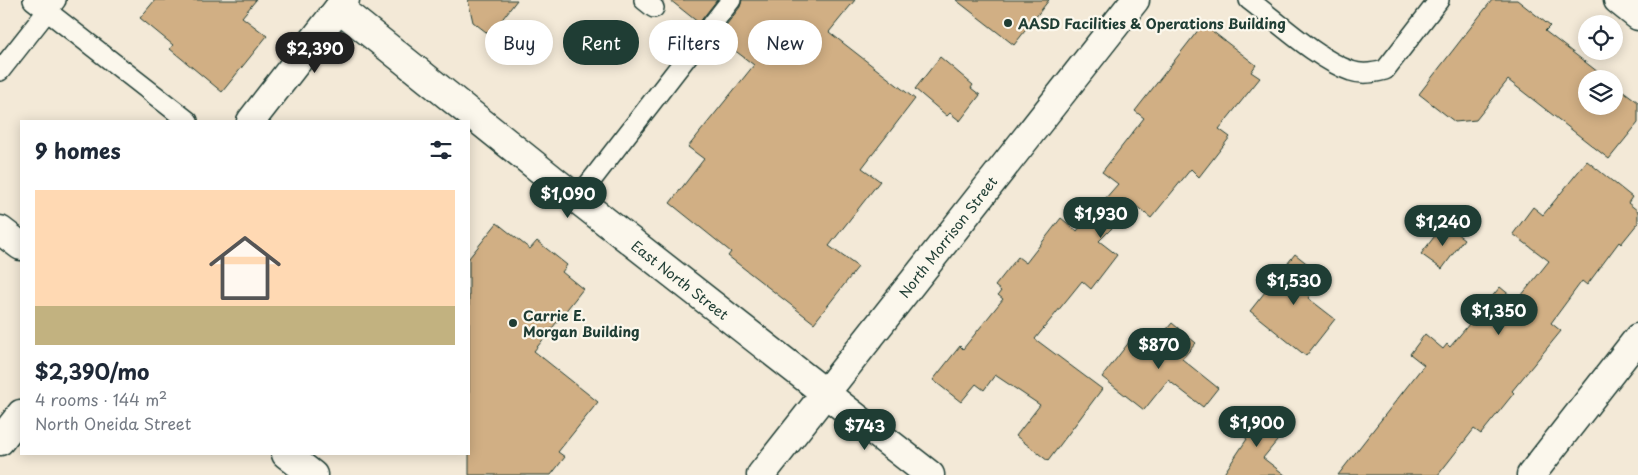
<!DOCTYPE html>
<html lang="en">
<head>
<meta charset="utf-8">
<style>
	body { margin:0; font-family:"Playpen Sans",sans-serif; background:#f6f6f7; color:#1f2937; height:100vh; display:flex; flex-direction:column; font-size:19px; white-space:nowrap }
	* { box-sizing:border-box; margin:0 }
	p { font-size:16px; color:#747a83 }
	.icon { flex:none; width:28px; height:28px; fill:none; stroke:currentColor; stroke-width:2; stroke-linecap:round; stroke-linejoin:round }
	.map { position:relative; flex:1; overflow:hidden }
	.details { position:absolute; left:20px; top:120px; width:450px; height:335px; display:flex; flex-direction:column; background:#fff; border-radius:0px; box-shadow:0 2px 12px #0003 }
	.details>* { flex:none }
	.hud { position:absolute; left:485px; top:20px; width:475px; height:45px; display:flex; gap:10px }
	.tools { position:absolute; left:1578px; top:15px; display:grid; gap:10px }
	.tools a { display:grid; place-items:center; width:45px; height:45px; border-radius:50%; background:#fff; box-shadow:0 2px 12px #0003; font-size:25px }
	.price { position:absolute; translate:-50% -42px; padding:0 11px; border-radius:18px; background:#1f3d34; color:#fff; font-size:16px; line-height:32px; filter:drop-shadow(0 1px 2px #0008) }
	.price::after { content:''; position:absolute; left:50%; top:30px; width:15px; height:11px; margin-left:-8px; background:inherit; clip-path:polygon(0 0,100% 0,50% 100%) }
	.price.current { background:#222; color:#fff }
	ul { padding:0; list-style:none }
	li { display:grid; align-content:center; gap:10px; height:265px; padding:0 15px }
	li+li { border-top:1px solid #e0e1e3 }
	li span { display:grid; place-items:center; height:155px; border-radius:0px; color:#555 }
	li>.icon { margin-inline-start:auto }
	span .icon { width:90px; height:90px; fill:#fffc; stroke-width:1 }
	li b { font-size:21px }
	h2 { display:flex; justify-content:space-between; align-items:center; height:60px; padding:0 15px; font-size:21px }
	.pill { padding:0 18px; border-radius:22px; background:#fff; box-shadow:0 2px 12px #0003; font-size:18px; line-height:45px }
	.pill.current { background:#1f3d34; color:#fff }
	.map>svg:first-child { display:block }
	.building { fill:#d1af84; stroke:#1f3d34 }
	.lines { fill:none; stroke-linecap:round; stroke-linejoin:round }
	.service-casing { stroke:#1f3d34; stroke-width:22 }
	.minor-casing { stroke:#1f3d34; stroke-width:31 }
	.tertiary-casing { stroke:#1f3d34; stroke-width:31 }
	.secondary-casing { stroke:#1f3d34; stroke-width:31 }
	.service { stroke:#fbf7ec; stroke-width:19 }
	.minor { stroke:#fbf7ec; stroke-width:28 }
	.tertiary { stroke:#fbf7ec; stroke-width:28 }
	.secondary { stroke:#fbf7ec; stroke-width:28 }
	.poi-dot { fill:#1f3d34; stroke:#fbf7ec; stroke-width:2 }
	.labels { text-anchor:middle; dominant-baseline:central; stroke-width:4.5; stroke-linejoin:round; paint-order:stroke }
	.poi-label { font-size:14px; font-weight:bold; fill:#1f3d34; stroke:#fbf7ec; text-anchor:start }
	.street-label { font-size:14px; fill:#1f3d34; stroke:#fbf7ec }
</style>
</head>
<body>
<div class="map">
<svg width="1638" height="475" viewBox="0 0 1638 475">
	<rect width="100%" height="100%" fill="#f3e9d7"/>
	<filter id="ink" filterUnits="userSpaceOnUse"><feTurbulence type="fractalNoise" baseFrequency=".02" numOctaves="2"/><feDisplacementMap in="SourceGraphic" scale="10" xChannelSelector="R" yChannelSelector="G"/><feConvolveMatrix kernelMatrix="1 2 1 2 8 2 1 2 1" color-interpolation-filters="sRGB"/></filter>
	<g filter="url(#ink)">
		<g class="building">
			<polygon points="155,0 256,0 242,17 267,36 222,92 170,49 173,45 140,18"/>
			<polygon points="468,0 517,0 490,35 473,22"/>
			<polygon points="670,0 717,0 699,23"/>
			<polygon points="742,0 855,0 829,32 915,99 862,168 880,181 829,246 858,267 814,323 728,256 731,252 670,203 704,159 688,147 754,65 717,37 740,7"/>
			<polygon points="956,0 1049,0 1014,45"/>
			<polygon points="1492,0 1517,0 1550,26 1545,31 1607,79 1586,79 1586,106 1614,106 1614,84 1638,102 1638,123 1609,159 1508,80 1476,120 1455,122 1419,94"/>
			<polygon points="1203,24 1256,65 1251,72 1260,78 1219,129 1230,137 1199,177 1191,169 1151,218 1135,205 1099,241 1117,255 1091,289 1082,281 1035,339 1102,389 1048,461 1016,436 1040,405 995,375 984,390 976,384 961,402 933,380 960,346 963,349 1003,299 998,295 1001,291 995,286 1018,257 1026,263 1061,218 1077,231 1118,184 1102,172 1144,118 1135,111"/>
			<polygon points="940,57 973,85 971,88 980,95 960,121 950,113 947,116 915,89"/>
			<polygon points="1587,161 1632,197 1628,203 1638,211 1638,223 1621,244 1619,242 1587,285 1582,281 1551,323 1561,331 1512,391 1514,393 1481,434 1474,429 1438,475 1338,475 1424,365 1410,354 1425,334 1443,349 1447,344 1450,347 1500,287 1517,301 1549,261 1513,234 1533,207 1543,215"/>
			<polygon points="497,223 530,249 537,241 567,265 562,272 583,289 534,351 598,402 558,452 565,457 551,475 469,475 469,258"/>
			<polygon points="1444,224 1464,239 1442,269 1421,254"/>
			<polygon points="1295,254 1324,277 1308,298 1335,319 1306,356 1250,311"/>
			<polygon points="1172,323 1196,343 1182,359 1218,388 1203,407 1168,380 1144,410 1102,377 1130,341 1146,354"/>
			<polygon points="1261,409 1286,430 1263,458 1285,475 1223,475 1247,439 1241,434"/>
		</g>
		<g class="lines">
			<g class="service-casing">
				<g id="service">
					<polyline points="33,0 188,121"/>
					<polyline points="644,0 654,8"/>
					<path d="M1249,0C1277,21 1318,60 1351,71C1362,75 1374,73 1385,70L1439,0"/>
					<polyline points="0,71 56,0"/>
					<polyline points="577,199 731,0"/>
				</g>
			</g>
			<g class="minor-casing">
				<g id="minor">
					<polyline points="1618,0 1638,16"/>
					<polyline points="339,8 577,199 930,475"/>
					<polyline points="0,230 21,246"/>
					<polyline points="1531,475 1638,338"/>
				</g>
			</g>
			<g class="tertiary-casing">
				<polyline id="tertiary" points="761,475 1135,0"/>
			</g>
			<g class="secondary-casing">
				<g id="secondary">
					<polyline points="251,121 345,0"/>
					<polyline points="0,441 21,414"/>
					<polyline points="286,454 313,475"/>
				</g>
			</g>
			<use href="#service" class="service"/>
			<use href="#minor" class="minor"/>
			<use href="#tertiary" class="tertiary"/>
			<use href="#secondary" class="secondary"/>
		</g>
	</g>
	<g class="poi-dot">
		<circle cx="1008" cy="23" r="5"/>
		<circle cx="513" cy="323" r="5"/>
	</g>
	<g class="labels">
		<g class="poi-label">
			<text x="1018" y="23">AASD Facilities &amp; Operations Building</text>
			<text x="523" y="315">Carrie E.<tspan x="523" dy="16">Morgan Building</tspan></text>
		</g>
		<g class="street-label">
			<text transform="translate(948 237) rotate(-52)">North Morrison Street</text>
			<text transform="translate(680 280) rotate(38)">East North Street</text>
		</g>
	</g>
</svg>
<div class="tools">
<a><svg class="icon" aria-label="locate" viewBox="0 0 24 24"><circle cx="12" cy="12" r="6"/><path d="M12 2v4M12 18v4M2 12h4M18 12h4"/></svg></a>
<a><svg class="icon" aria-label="layers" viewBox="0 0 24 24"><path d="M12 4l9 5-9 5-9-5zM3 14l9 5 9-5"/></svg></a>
</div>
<b class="price current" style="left:315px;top:74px">$2,390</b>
<b class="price" style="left:568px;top:219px">$1,090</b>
<b class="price" style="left:1101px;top:239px">$1,930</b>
<b class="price" style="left:1443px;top:247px">$1,240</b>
<b class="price" style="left:1294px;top:306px">$1,530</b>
<b class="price" style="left:1499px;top:336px">$1,350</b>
<b class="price" style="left:1159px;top:370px">$870</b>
<b class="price" style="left:1257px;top:448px">$1,900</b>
<b class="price" style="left:865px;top:451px">$743</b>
<div class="hud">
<a class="pill">Buy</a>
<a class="pill current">Rent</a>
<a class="pill">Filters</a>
<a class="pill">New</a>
</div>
<section class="details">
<h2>9 homes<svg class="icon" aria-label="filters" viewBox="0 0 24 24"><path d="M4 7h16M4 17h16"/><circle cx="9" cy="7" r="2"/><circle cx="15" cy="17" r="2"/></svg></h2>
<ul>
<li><span style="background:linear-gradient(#ffd9b3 75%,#c2b280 0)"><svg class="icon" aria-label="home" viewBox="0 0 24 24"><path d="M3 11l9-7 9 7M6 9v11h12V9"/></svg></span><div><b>$2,390/mo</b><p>4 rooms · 144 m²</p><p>North Oneida Street</p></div></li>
</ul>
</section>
</div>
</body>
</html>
